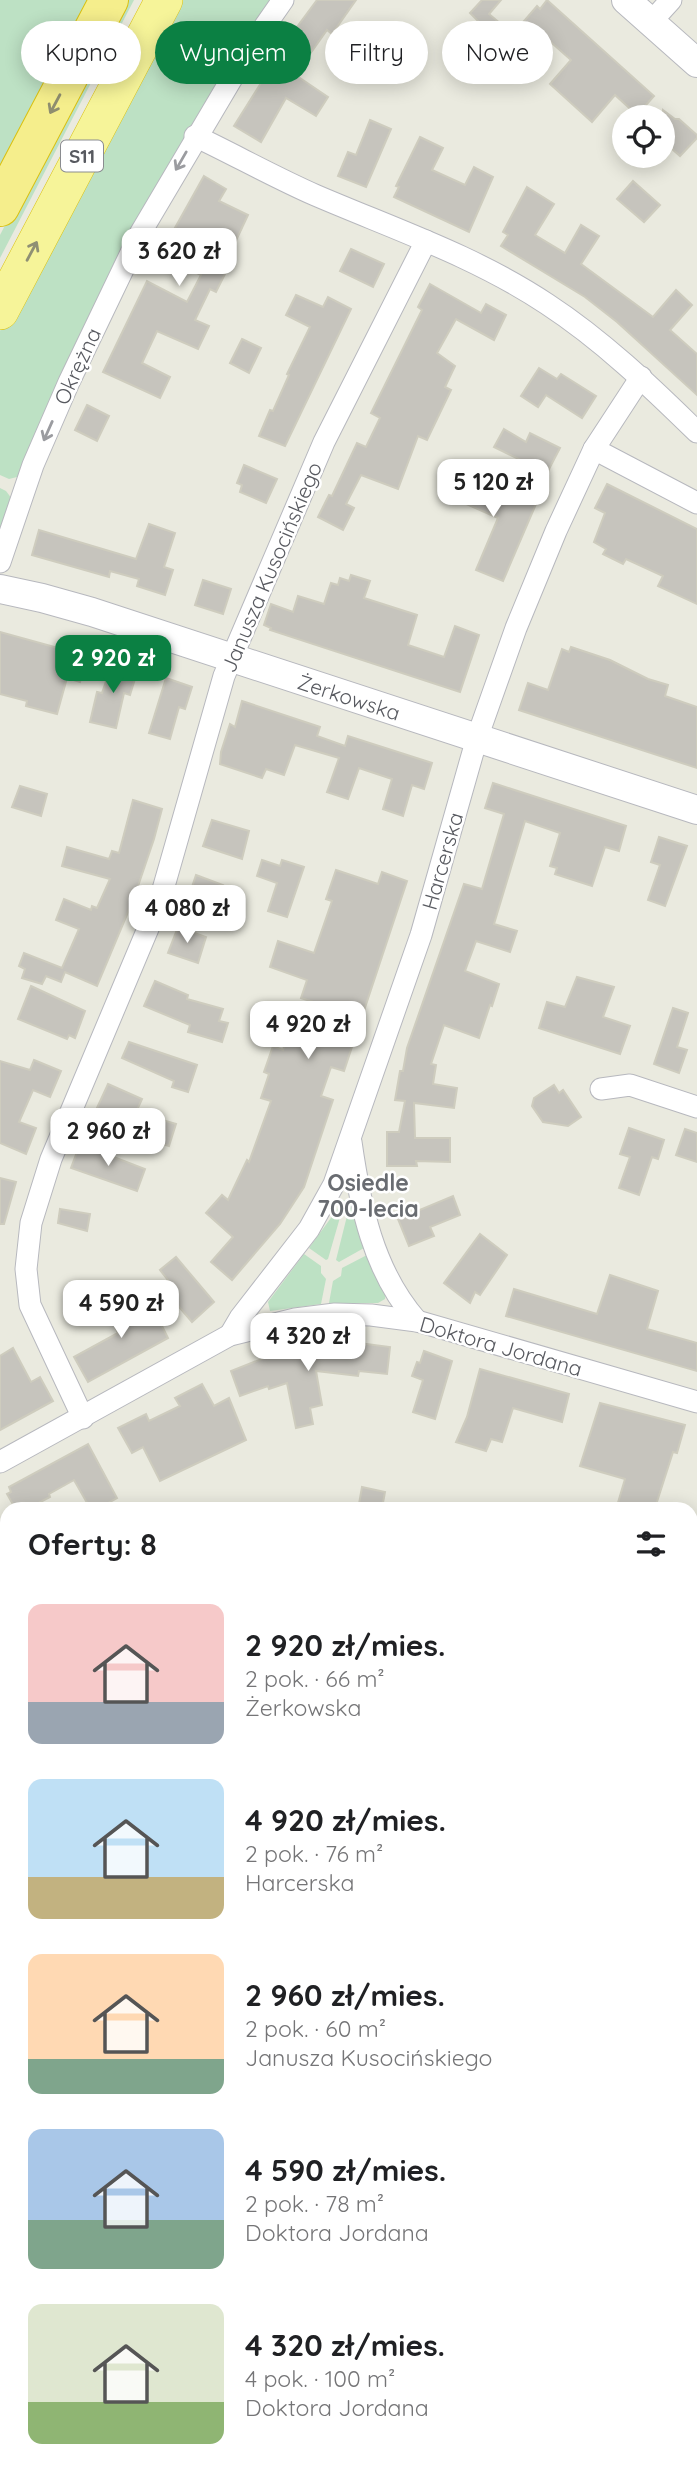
<!DOCTYPE html>
<html lang="pl">
<head>
<meta charset="utf-8">
<style>
	body { margin:0; font-family:Quicksand,sans-serif; background:#f2f2f2; color:#202124; height:100vh; display:flex; flex-direction:column; font-size:26px; white-space:nowrap }
	* { box-sizing:border-box; margin:0 }
	p { font-size:23px; color:#757577 }
	.icon { flex:none; width:38px; height:38px; fill:none; stroke:currentColor; stroke-width:2; stroke-linecap:round; stroke-linejoin:round }
	.map { position:relative; flex:1; overflow:hidden }
	.sheet { position:absolute; left:0px; top:1502px; width:698px; height:975px; display:flex; flex-direction:column; background:#fff; border-radius:21px 21px 0 0; box-shadow:0 4px 18px #0003 }
	.sheet>* { flex:none }
	.guide { position:absolute; left:21px; top:21px; width:656px; height:63px; display:flex; gap:14px }
	.fabs { position:absolute; left:612px; top:105px; display:grid; gap:14px }
	.fabs a { display:grid; place-items:center; width:63px; height:63px; border-radius:50%; background:#fff; box-shadow:0 4px 18px #0003; font-size:35px }
	.price { position:absolute; translate:-50% -60px; padding:0 16px; border-radius:14px; background:#fff; color:#222; font-size:23px; line-height:46px; filter:drop-shadow(0 2px 4px #0008) }
	.price::after { content:''; position:absolute; left:50%; top:42px; width:21px; height:16px; margin-left:-10px; background:inherit; clip-path:polygon(0 0,100% 0,50% 100%) }
	.price.current { background:#0b8043; color:#fff }
	ul { padding:0; list-style:none }
	li { display:flex; align-items:center; gap:21px; height:175px; padding:0 28px }
	li span { display:grid; place-items:center; flex:none; width:196px; height:140px; border-radius:14px; color:#555 }
	li>.icon { margin-inline-start:auto }
	span .icon { width:84px; height:84px; fill:#fffc; stroke-width:1 }
	li b { font-size:30px }
	h2 { display:flex; justify-content:space-between; align-items:center; height:84px; padding:0 28px; font-size:30px }
	.chip { padding:0 24px; border-radius:32px; background:#fff; box-shadow:0 4px 18px #0003; font-size:24px; line-height:63px }
	.chip.current { background:#0b8043; color:#fff }
	.map>svg:first-child { display:block }
	.green { fill:#bde1c4 }
	.building { fill:#c6c4bd; stroke:#ceccbe; stroke-width:2 }
	.lines { fill:none; stroke-linecap:round; stroke-linejoin:round }
	.minor-casing { stroke:#b7b8be; stroke-width:23 }
	.tertiary-casing { stroke:#b7b8be; stroke-width:30 }
	.trunk-casing { stroke:#dac110; stroke-width:38 }
	.motorway-casing { stroke:#dac110; stroke-width:40 }
	.minor { stroke:#fff; stroke-width:21 }
	.tertiary { stroke:#fff; stroke-width:28 }
	.trunk { stroke:#f6f499; stroke-width:37 }
	.motorway { stroke:#f5ee8c; stroke-width:38 }
	.oneway { stroke:#8f8e6f }
	.oneway2 { stroke:#9b9ca0 }
	.oneway3 { stroke:#8f9074 }
	.labels { text-anchor:middle; dominant-baseline:central; stroke-width:5; stroke-linejoin:round; paint-order:stroke }
	.shield { fill:#fff; stroke:#8a8c90; stroke-width:2 }
	.shield-label { font-size:19px; font-weight:bold; fill:#585a60 }
	.street-label { font-size:21px; fill:#585a60; stroke:#fff }
	.neighbourhood-label { font-size:23px; font-weight:bold; fill:#696c71; stroke:#fff }
</style>
</head>
<body>
<div class="map">
<svg width="697" height="2475" viewBox="0 0 697 2475">
	<rect width="100%" height="100%" fill="#eaeadf"/>
	<g class="green">
		<polygon points="0,0 88,0 0,168"/>
		<polygon points="122,0 134,0 0,258 0,235"/>
		<polygon points="176,0 274,0 25,475 9,479 0,475 0,331"/>
		<polygon points="0,488 6,491 15,503 0,544"/>
		<polygon points="344,1200 349,1202 364,1248 339,1262 336,1260 347,1216 341,1214 328,1259 326,1260 309,1248"/>
		<polygon points="304,1254 321,1266 321,1273 326,1279 321,1304 270,1311 268,1302"/>
		<polygon points="367,1255 386,1293 385,1299 378,1303 329,1303 333,1281 341,1276 342,1268"/>
		<polygon points="0,1958 7,1960 7,2469 509,2469 508,2475 0,2475"/>
		<polygon points="691,2331 697,2333 697,2475 578,2475 580,2469 691,2469"/>
	</g>
	<g class="building">
		<polygon points="317,0 356,0 332,34 327,30 298,71 299,73 297,76 328,97 316,116 286,98 261,142 234,126 291,35"/>
		<polygon points="482,0 501,0 489,14 513,34 537,6 540,9 547,0 654,96 637,115 615,95 592,122 550,84 571,60 544,36 515,69 496,52 500,48 476,27 480,23 470,13"/>
		<polygon points="663,110 675,119 679,119 697,135 697,138 680,156 663,141"/>
		<polygon points="370,120 391,129 366,187 338,176 348,152 356,155"/>
		<polygon points="420,137 443,148 432,170 465,185 474,167 493,177 469,232 394,197 399,187 396,186"/>
		<polygon points="204,176 226,189 219,201 248,215 226,262 230,264 216,292 210,289 195,320 209,326 198,349 157,331 142,363 170,377 160,398 103,372 147,281 187,302 201,275 169,259 171,255 162,251"/>
		<polygon points="633,181 660,205 644,222 617,199"/>
		<polygon points="527,187 554,204 535,235 565,253 581,225 599,236 581,264 653,317 676,290 692,305 670,330 697,354 697,395 617,322 585,297 501,246 508,235 503,232"/>
		<polygon points="351,249 384,264 373,287 340,271"/>
		<polygon points="430,284 481,313 486,304 506,315 494,340 456,319 437,353 455,366 445,387 451,390 427,440 418,436 398,489 361,475 346,504 354,508 343,530 318,517 329,495 332,496 357,443 366,447 380,418 371,413 422,310 418,307"/>
		<polygon points="296,295 323,307 328,297 351,309 285,446 259,436 270,410 273,411 289,375 287,374 310,327 286,315"/>
		<polygon points="242,339 261,348 249,373 230,363"/>
		<polygon points="539,368 557,379 561,374 596,396 582,418 546,395 538,407 521,396"/>
		<polygon points="87,405 109,416 97,441 75,430"/>
		<polygon points="504,429 526,442 530,433 560,448 547,473 494,447"/>
		<polygon points="244,465 277,479 266,503 240,492 242,485 237,483"/>
		<polygon points="449,468 536,504 503,581 476,570 498,518 439,492"/>
		<polygon points="607,484 697,529 697,604 658,586 663,576 626,559 623,564 603,554 606,549 594,542 605,513 595,508"/>
		<polygon points="149,524 175,533 164,567 173,570 165,595 137,586 139,579 110,571 109,577 32,555 39,530 136,559"/>
		<polygon points="351,575 370,581 364,598 417,615 408,645 444,657 455,626 479,635 460,692 270,630 271,628 264,625 271,604 293,612 298,596 324,604 331,583 338,585 340,578 349,581"/>
		<polygon points="203,580 231,589 223,614 195,605"/>
		<polygon points="0,632 87,656 80,682 67,678 57,714 26,706 27,701 0,694"/>
		<polygon points="571,647 610,660 648,679 668,685 665,696 697,707 697,768 519,710 528,683 548,690 562,649 569,652"/>
		<polygon points="113,661 138,669 130,695 124,693 116,728 90,722 97,692 102,693"/>
		<polygon points="166,678 192,687 185,709 179,707 170,739 149,733"/>
		<polygon points="242,701 320,727 317,736 345,746 348,736 432,763 424,789 412,785 403,816 383,809 392,779 359,768 348,799 327,792 339,758 295,745 284,775 266,769 262,778 220,764 221,752 230,724 235,727"/>
		<polygon points="493,783 626,826 619,851 605,847 592,886 555,874 557,868 550,866 560,833 525,821 494,924 517,931 510,952 476,941 465,971 499,984 492,1006 490,1005 479,1038 444,1025 431,1064 436,1065 433,1084 457,1088 454,1108 414,1103 415,1138 450,1138 450,1162 416,1161 417,1166 387,1166 387,1132 399,1132 405,1101 395,1100 400,1071 403,1071 407,1048 464,884 482,889 504,814 485,808"/>
		<polygon points="20,786 47,794 41,816 12,807"/>
		<polygon points="133,800 162,809 154,839 134,898 97,986 65,972 61,982 46,976 42,984 22,978 25,969 19,966 24,953 62,968 79,929 56,920 64,899 91,910 92,906 97,908 110,879 62,866 67,847 109,859 112,851 119,853"/>
		<polygon points="212,820 249,831 242,859 203,846"/>
		<polygon points="659,837 687,846 665,906 648,900 660,865 651,862"/>
		<polygon points="262,860 280,866 282,860 304,867 287,917 268,911 277,883 257,876"/>
		<polygon points="336,870 378,884 382,872 407,881 344,1071 331,1067 321,1096 333,1100 304,1187 280,1224 232,1280 211,1262 233,1237 206,1213 222,1195 228,1200 247,1160 249,1162 271,1101 261,1098 269,1074 264,1072 273,1046 283,1050 290,1028 325,1040 335,1009 301,998 307,980 270,967 278,941 314,953 332,901 326,899"/>
		<polygon points="196,875 223,885 215,909 188,899"/>
		<polygon points="178,927 206,937 198,963 168,953"/>
		<polygon points="577,977 614,987 603,1017 630,1026 620,1054 539,1028 547,1002 565,1007"/>
		<polygon points="155,981 188,995 187,999 223,1009 219,1021 228,1023 222,1042 188,1032 190,1025 144,1006"/>
		<polygon points="31,986 85,1011 75,1038 69,1035 67,1039 18,1019"/>
		<polygon points="673,1008 688,1013 677,1047 687,1050 679,1073 654,1064"/>
		<polygon points="129,1042 197,1065 188,1092 172,1087 174,1081 122,1058"/>
		<polygon points="34,1060 61,1071 50,1097 33,1090 19,1122 36,1128 26,1154 0,1143 0,1061 30,1070"/>
		<polygon points="108,1084 142,1099 133,1119 126,1115 123,1123 96,1110"/>
		<polygon points="554,1085 559,1093 563,1090 581,1117 568,1126 543,1122 532,1106 534,1098"/>
		<polygon points="159,1119 176,1124 169,1146 152,1141"/>
		<polygon points="629,1128 664,1140 658,1159 652,1157 639,1195 619,1188 630,1157 620,1154"/>
		<polygon points="685,1129 697,1133 697,1162 676,1155"/>
		<polygon points="80,1144 145,1169 137,1191 71,1168"/>
		<polygon points="0,1178 16,1182 4,1224 0,1224"/>
		<polygon points="453,1196 460,1215 430,1227 434,1236 409,1246 398,1219"/>
		<polygon points="60,1209 90,1214 87,1231 58,1223"/>
		<polygon points="480,1234 507,1255 480,1295 475,1292 470,1303 444,1283"/>
		<polygon points="176,1257 214,1302 192,1322 174,1301 177,1300 174,1297 178,1293 160,1270"/>
		<polygon points="610,1275 658,1291 647,1329 697,1343 697,1371 506,1316 514,1289 597,1314"/>
		<polygon points="120,1292 135,1323 155,1312 168,1338 88,1382 74,1357 118,1333 103,1300"/>
		<polygon points="359,1343 390,1347 387,1374 359,1371 358,1376 316,1371 322,1405 310,1408 313,1424 296,1428 287,1383 269,1389 268,1386 240,1396 231,1371 282,1351 327,1344 328,1351 358,1354"/>
		<polygon points="13,1348 31,1382 40,1377 53,1401 0,1430 0,1356"/>
		<polygon points="424,1351 452,1361 435,1419 413,1412 423,1380 412,1376 417,1362 420,1363"/>
		<polygon points="480,1369 569,1394 562,1422 513,1408 502,1442 491,1439 486,1451 456,1442 467,1417"/>
		<polygon points="202,1384 214,1406 229,1398 246,1440 160,1481 143,1447 132,1453 118,1428 146,1414 149,1421 180,1406 175,1398"/>
		<polygon points="600,1403 685,1425 677,1453 673,1452 655,1508 627,1508 617,1506 625,1479 580,1466"/>
		<polygon points="88,1444 117,1498 99,1508 90,1508 74,1480 49,1494 50,1497 29,1508 15,1508 7,1494 11,1492 9,1487"/>
		<polygon points="362,1487 385,1492 382,1508 359,1504"/>
	</g>
	<g class="lines">
		<g class="minor-casing">
			<g id="minor">
				<polyline points="651,22 671,0"/>
				<path d="M195,136C235,155 274,177 315,195C394,229 475,256 547,304C602,340 650,386 697,432"/>
				<polyline points="594,449 697,503"/>
				<polyline points="0,562 33,465 69,382 141,232 251,46 283,0"/>
				<polyline points="601,1089 630,1085 697,1107"/>
				<path d="M351,1142C360,1205 373,1271 417,1321"/>
				<polyline points="230,1335 240,1318 309,1229 334,1184 421,935 477,738 516,628 556,531 594,449 641,377"/>
				<polyline points="83,1418 30,1305 26,1269 31,1223 51,1159 160,900 224,676 324,442 426,241"/>
				<polyline points="0,1462 230,1335 295,1319 335,1314 371,1315 417,1321 697,1402"/>
				<polyline points="691,1666 697,1667"/>
				<polyline points="0,1706 7,1706"/>
				<polyline points="691,1916 697,1897"/>
				<polyline points="0,1937 7,1939"/>
				<polyline points="528,2475 530,2469"/>
			</g>
		</g>
		<g class="tertiary-casing">
			<g id="tertiary">
				<polyline points="626,0 697,63"/>
				<polyline points="0,589 42,598 92,612 697,810"/>
			</g>
		</g>
		<g class="trunk-casing">
			<polyline id="trunk" points="0,311 164,0"/>
		</g>
		<g class="motorway-casing">
			<polyline id="motorway" points="0,207 109,0"/>
		</g>
		<use href="#minor" class="minor"/>
		<use href="#tertiary" class="tertiary"/>
		<use href="#trunk" class="trunk"/>
		<use href="#motorway" class="motorway"/>
	</g>
	<defs><path id="oneway-shaft" d="M-6 0H5M1.5-3L5.5 0L1.5 3" fill="none" stroke-width="1.6" stroke-linecap="round" stroke-linejoin="round" transform="scale(1.75)"/></defs>
	<use class="oneway" href="#oneway-shaft" transform="translate(55 104) rotate(118)"/>
	<g class="oneway2">
		<use href="#oneway-shaft" transform="translate(181 161) rotate(120)"/>
		<use href="#oneway-shaft" transform="translate(48 431) rotate(114)"/>
	</g>
	<use class="oneway3" href="#oneway-shaft" transform="translate(32 251) rotate(-62)"/>
	<g class="labels">
		<rect class="shield" x="61" y="140.5" width="42" height="31" rx="5"/>
		<g class="shield-label">
			<text x="82" y="156">S11</text>
		</g>
		<g class="street-label">
			<text transform="translate(77 366) rotate(-65)">Okrężna</text>
			<text transform="translate(271 567) rotate(-67)">Janusza Kusocińskiego</text>
			<text transform="translate(349 697) rotate(18)">Żerkowska</text>
			<text transform="translate(442 861) rotate(-74)">Harcerska</text>
			<text transform="translate(501 1346) rotate(16)">Doktora Jordana</text>
		</g>
		<g class="neighbourhood-label">
			<text x="368" y="1182">Osiedle<tspan x="368" dy="26">700-lecia</tspan></text>
		</g>
	</g>
</svg>
<div class="fabs">
<a><svg class="icon" aria-label="locate" viewBox="0 0 24 24"><circle cx="12" cy="12" r="6"/><path d="M12 2v4M12 18v4M2 12h4M18 12h4"/></svg></a>
</div>
<b class="price" style="left:179px;top:288px">3 620 zł</b>
<b class="price" style="left:493px;top:519px">5 120 zł</b>
<b class="price current" style="left:113px;top:695px">2 920 zł</b>
<b class="price" style="left:187px;top:945px">4 080 zł</b>
<b class="price" style="left:308px;top:1061px">4 920 zł</b>
<b class="price" style="left:108px;top:1168px">2 960 zł</b>
<b class="price" style="left:121px;top:1340px">4 590 zł</b>
<b class="price" style="left:308px;top:1373px">4 320 zł</b>
<div class="guide">
<a class="chip">Kupno</a>
<a class="chip current">Wynajem</a>
<a class="chip">Filtry</a>
<a class="chip">Nowe</a>
</div>
<section class="sheet">
<h2>Oferty: 8<svg class="icon" aria-label="filters" viewBox="0 0 24 24"><path d="M4 7h16M4 17h16"/><circle cx="9" cy="7" r="2"/><circle cx="15" cy="17" r="2"/></svg></h2>
<ul>
<li><span style="background:linear-gradient(#f6c9c9 70%,#9aa5b1 0)"><svg class="icon" aria-label="home" viewBox="0 0 24 24"><path d="M3 11l9-7 9 7M6 9v11h12V9"/></svg></span><div><b>2 920 zł/mies.</b><p>2 pok. · 66 m²</p><p>Żerkowska</p></div></li>
<li><span style="background:linear-gradient(#bfe0f5 70%,#c2b280 0)"><svg class="icon" aria-label="home" viewBox="0 0 24 24"><path d="M3 11l9-7 9 7M6 9v11h12V9"/></svg></span><div><b>4 920 zł/mies.</b><p>2 pok. · 76 m²</p><p>Harcerska</p></div></li>
<li><span style="background:linear-gradient(#ffd9b3 75%,#7fa58c 0)"><svg class="icon" aria-label="home" viewBox="0 0 24 24"><path d="M3 11l9-7 9 7M6 9v11h12V9"/></svg></span><div><b>2 960 zł/mies.</b><p>2 pok. · 60 m²</p><p>Janusza Kusocińskiego</p></div></li>
<li><span style="background:linear-gradient(#a9c7e8 65%,#7fa58c 0)"><svg class="icon" aria-label="home" viewBox="0 0 24 24"><path d="M3 11l9-7 9 7M6 9v11h12V9"/></svg></span><div><b>4 590 zł/mies.</b><p>2 pok. · 78 m²</p><p>Doktora Jordana</p></div></li>
<li><span style="background:linear-gradient(#dfe7d0 70%,#8fb573 0)"><svg class="icon" aria-label="home" viewBox="0 0 24 24"><path d="M3 11l9-7 9 7M6 9v11h12V9"/></svg></span><div><b>4 320 zł/mies.</b><p>4 pok. · 100 m²</p><p>Doktora Jordana</p></div></li>
</ul>
</section>
</div>
</body>
</html>
